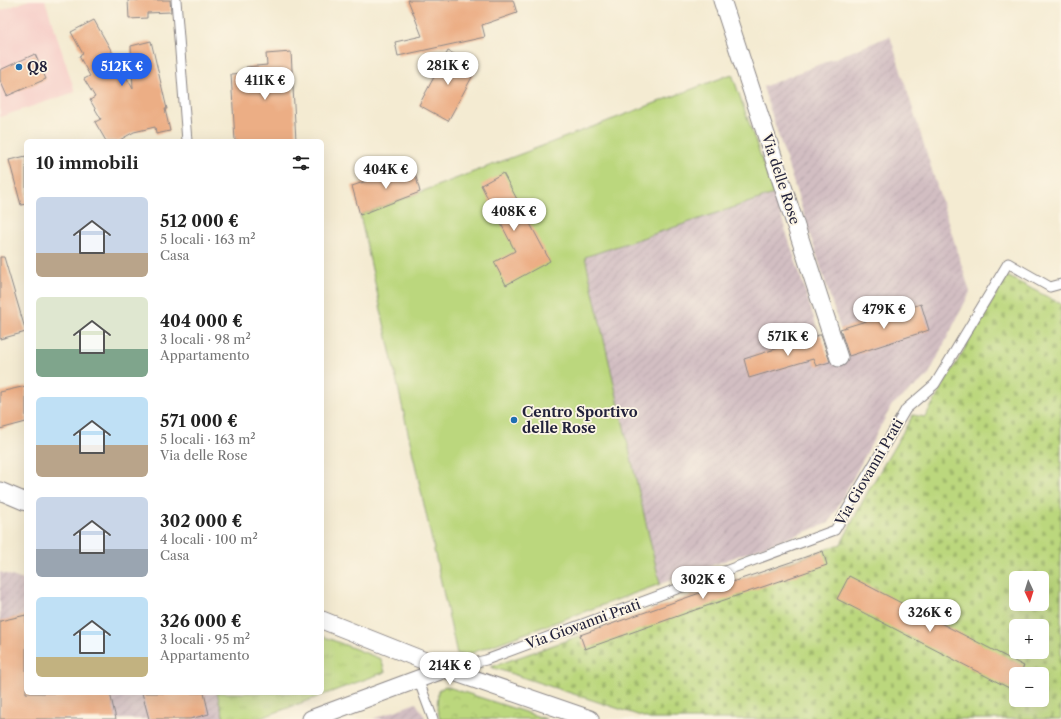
<!DOCTYPE html>
<html lang="it">
<head>
<meta charset="utf-8">
<style>
	body { margin:0; font-family:"Libre Caslon Text",serif; background:#f2f2f2; color:#222; height:100vh; display:flex; flex-direction:column; font-size:15px; white-space:nowrap }
	* { box-sizing:border-box; margin:0 }
	p { font-size:13px; color:#767676 }
	.icon { flex:none; width:22px; height:22px; fill:none; stroke:currentColor; stroke-width:2; stroke-linecap:round; stroke-linejoin:round }
	.map { position:relative; flex:1; overflow:hidden }
	.side { position:absolute; left:24px; top:139px; width:300px; height:556px; display:flex; flex-direction:column; background:#fff; border-radius:6px; box-shadow:0 4px 16px #0002 }
	.side>* { flex:none }
	.needle { width:26px; rotate:176deg }
	.fabs { position:absolute; left:1009px; top:571px; display:grid; gap:8px }
	.fabs a { display:grid; place-items:center; width:40px; height:40px; border-radius:6px; background:#fff; box-shadow:0 4px 16px #0002; font-size:20px }
	.price { position:absolute; translate:-50% -34px; padding:0 9px; border-radius:14px; background:#fff; color:#222; font-size:13px; line-height:26px; filter:drop-shadow(0 1px 2px #0008) }
	.price::after { content:''; position:absolute; left:50%; top:24px; width:12px; height:9px; margin-left:-6px; background:inherit; clip-path:polygon(0 0,100% 0,50% 100%) }
	.price.current { background:#2563eb; color:#fff }
	ul { padding:0; list-style:none }
	li { display:flex; align-items:center; gap:12px; height:100px; padding:0 12px }
	li span { display:grid; place-items:center; flex:none; width:112px; height:80px; border-radius:6px; color:#555 }
	li>.icon { margin-inline-start:auto }
	span .icon { width:48px; height:48px; fill:#fffc; stroke-width:1 }
	li b { font-size:17px }
	h2 { display:flex; justify-content:space-between; align-items:center; height:48px; padding:0 12px; font-size:17px }
	.map>svg:first-child { display:block }
	.built { fill:#f7d0ca }
	.industrial { fill:url(#industrial-furrows) }
	.grass { fill:url(#grass-tufts); stroke:#6e7c5c }
	.cemetery { fill:url(#cemetery-stones); stroke:#6e7c5c; fill-rule:evenodd }
	.park { fill:url(#park-crowns); stroke:#6e7c5c }
	.pitch { fill:#bbd77d; stroke:#6e7c5c }
	.building { fill:#ecae85 }
	.lines { fill:none; stroke-linecap:round; stroke-linejoin:round }
	.lane-casing { stroke:#8b8686; stroke-width:11 }
	.street-casing { stroke:#8b8686; stroke-width:19 }
	.lane { stroke:#fff; stroke-width:9 }
	.street { stroke:#fff; stroke-width:17 }
	.poi-dot { fill:#1f6fb2; stroke:#fcf5e5; stroke-width:1.5 }
	.labels { text-anchor:middle; dominant-baseline:central; stroke-width:3.5; stroke-linejoin:round; paint-order:stroke }
	.poi-label { font-size:14px; font-weight:bold; fill:#22223b; stroke:#fcf5e5; text-anchor:start }
	.street-label { font-size:14px; fill:#22223b; stroke:#fcf5e5 }
</style>
</head>
<body>
<div class="map">
<svg width="1061" height="719" viewBox="0 0 1061 719">
	<defs>
		<pattern id="industrial-furrows" width="10" height="10" patternUnits="userSpaceOnUse"><rect width="10" height="10" fill="#d2bec2"/><path d="M-1 1l2-2M0 10L10 0M9 11l2-2" fill="none" stroke="#b4a3a8"/></pattern>
		<pattern id="grass-tufts" width="24" height="20" patternUnits="userSpaceOnUse"><rect width="24" height="20" fill="#bbd77d"/><path d="M3 7l-1-3M5 7V3M7 7l1-3M15 17l-1-3M17 17v-4M19 17l1-3" fill="none" stroke="#a0b86d"/></pattern>
		<pattern id="cemetery-stones" width="16" height="16" patternUnits="userSpaceOnUse"><rect width="16" height="16" fill="#bbd77d"/><path d="M2 7V4a2 2 0 0 1 4 0v3zM10 15v-3a2 2 0 0 1 4 0v3z" fill="#a0b86d"/></pattern>
		<pattern id="park-crowns" width="20" height="18" patternUnits="userSpaceOnUse"><rect width="20" height="18" fill="#bbd77d"/><path d="M2 6a3 3 0 1 1 6 0M12 15a3 3 0 1 1 6 0" fill="none" stroke="#a0b86d"/></pattern>
	</defs>
	<rect width="100%" height="100%" fill="#fcf5e5"/>
	<filter id="ink" filterUnits="userSpaceOnUse"><feTurbulence type="fractalNoise" baseFrequency=".025" numOctaves="2"/><feDisplacementMap in="SourceGraphic" scale="8" xChannelSelector="R" yChannelSelector="G"/><feConvolveMatrix kernelMatrix="1 2 1 2 8 2 1 2 1" color-interpolation-filters="sRGB"/></filter>
	<filter id="wash" filterUnits="userSpaceOnUse"><feTurbulence type="fractalNoise" baseFrequency=".012" numOctaves="4" result="noise"/><feDisplacementMap in="SourceGraphic" scale="16" xChannelSelector="R" yChannelSelector="G"/><feGaussianBlur stdDeviation="0.9" result="paint"/><feColorMatrix in="noise" values="0 0 0 0 0 0 0 0 0 0 0 0 0 0 0 0 0 1.4 0 .05"/><feComposite in="paint" operator="in"/></filter>
	<g filter="url(#wash)">
		<rect width="100%" height="100%" fill="#f4ebd2"/>
		<polygon class="built" points="29,0 45,0 75,92 0,117 0,11"/>
		<g class="industrial">
			<polygon points="890,36 970,292 928,376 892,405 829,523 660,584 585,256 774,194 828,362 849,356 763,87"/>
			<polygon points="0,572 26,581 26,693 217,693 224,719 0,719"/>
			<polygon points="416,703 426,719 373,719"/>
		</g>
		<polygon class="grass" points="322,636 381,659 385,672 258,719 224,719 217,693 322,693"/>
		<path class="cemetery" d="M1007,276L1061,304V719H650L491,667L841,544L867,493L913,415L925,417ZM1016,578H1042V604H1016ZM1016,626H1042V652H1016ZM1016,674H1042V700H1016Z"/>
		<polygon class="park" points="445,686 546,719 440,719 437,709 438,691"/>
		<polygon class="pitch" points="732,74 774,194 585,257 660,584 466,655 457,654 360,215"/>
		<g id="blocks">
			<g class="building">
				<polygon points="128,0 170,0 171,12 147,13 147,18 129,19"/>
				<polygon points="408,0 513,0 517,13 482,25 485,37 398,56 395,42 422,36"/>
				<polygon points="94,20 133,89 131,46 151,41 167,109 165,109 170,131 156,134 155,127 134,132 118,141 106,141 95,122 101,119 90,100 95,97 84,79 90,76 79,56 83,54 71,32"/>
				<polygon points="448,51 478,66 448,121 419,105"/>
				<polygon points="291,52 296,141 235,141 231,74 246,73 246,67 267,65 266,54"/>
				<polygon points="35,54 46,79 7,96 0,80 0,70"/>
				<polygon points="26,156 26,204 21,205 9,160"/>
				<polygon points="413,165 420,192 360,215 352,186"/>
				<polygon points="503,173 550,261 506,285 494,262 515,251 481,185"/>
				<polygon points="0,257 4,257 26,332 0,339"/>
				<polygon points="921,304 929,330 849,356 840,329"/>
				<polygon points="819,335 821,335 830,362 816,366 813,359 749,378 744,359"/>
				<polygon points="26,386 26,422 0,429 0,392"/>
				<polygon points="823,551 827,565 692,611 585,649 580,635 697,594"/>
				<polygon points="849,576 1024,666 1019,674 1016,674 1016,681 1011,689 837,599"/>
				<polygon points="26,615 26,693 110,693 116,719 0,719 0,621"/>
				<polygon points="142,693 204,693 209,714 190,719 149,719"/>
			</g>
		</g>
	</g>
	<g filter="url(#ink)">
		<use href="#blocks" fill-opacity="0" stroke="#8b8686" stroke-width="1"/>
		<g class="lines">
			<g class="lane-casing">
				<g id="lane">
					<polyline points="176,0 187,141"/>
					<polyline points="451,668 486,660 835,530 906,409 935,384 1008,263 1050,287 1061,284"/>
					<polyline points="418,679 433,719"/>
				</g>
			</g>
			<g class="street-casing">
				<g id="street">
					<polyline points="722,0 839,358"/>
					<polyline points="0,491 26,502"/>
					<polyline points="322,620 445,669 590,719"/>
					<polyline points="311,719 445,669"/>
				</g>
			</g>
			<use href="#lane" class="lane"/>
			<use href="#street" class="street"/>
		</g>
	</g>
	<g class="poi-dot">
		<circle cx="19" cy="67" r="4"/>
		<circle cx="514" cy="420" r="4"/>
	</g>
	<g class="labels">
		<g class="poi-label">
			<text x="27" y="67">Q8</text>
			<text x="522" y="412">Centro Sportivo<tspan x="522" dy="16">delle Rose</tspan></text>
		</g>
		<g class="street-label">
			<text transform="translate(781 179) rotate(72)">Via delle Rose</text>
			<text transform="translate(869 472) rotate(-60)">Via Giovanni Prati</text>
			<text transform="translate(583 624) rotate(-20)">Via Giovanni Prati</text>
		</g>
	</g>
</svg>
<div class="fabs">
<a><svg class="needle" viewBox="-14 -14 28 28"><path d="M0-13l5 13h-10z" fill="#e53935"/><path d="M0 13l5-13h-10z" fill="#767676"/></svg></a>
<a>+</a>
<a>−</a>
</div>
<b class="price" style="left:448px;top:86px">281K €</b>
<b class="price current" style="left:122px;top:87px">512K €</b>
<b class="price" style="left:265px;top:101px">411K €</b>
<b class="price" style="left:386px;top:190px">404K €</b>
<b class="price" style="left:514px;top:232px">408K €</b>
<b class="price" style="left:884px;top:330px">479K €</b>
<b class="price" style="left:788px;top:357px">571K €</b>
<b class="price" style="left:703px;top:600px">302K €</b>
<b class="price" style="left:930px;top:633px">326K €</b>
<b class="price" style="left:450px;top:686px">214K €</b>
<section class="side">
<h2>10 immobili<svg class="icon" aria-label="filters" viewBox="0 0 24 24"><path d="M4 7h16M4 17h16"/><circle cx="9" cy="7" r="2"/><circle cx="15" cy="17" r="2"/></svg></h2>
<ul>
<li><span style="background:linear-gradient(#c9d6e8 70%,#b9a48a 0)"><svg class="icon" aria-label="home" viewBox="0 0 24 24"><path d="M3 11l9-7 9 7M6 9v11h12V9"/></svg></span><div><b>512 000 €</b><p>5 locali · 163 m²</p><p>Casa</p></div></li>
<li><span style="background:linear-gradient(#dfe7d0 65%,#7fa58c 0)"><svg class="icon" aria-label="home" viewBox="0 0 24 24"><path d="M3 11l9-7 9 7M6 9v11h12V9"/></svg></span><div><b>404 000 €</b><p>3 locali · 98 m²</p><p>Appartamento</p></div></li>
<li><span style="background:linear-gradient(#bfe0f5 60%,#b9a48a 0)"><svg class="icon" aria-label="home" viewBox="0 0 24 24"><path d="M3 11l9-7 9 7M6 9v11h12V9"/></svg></span><div><b>571 000 €</b><p>5 locali · 163 m²</p><p>Via delle Rose</p></div></li>
<li><span style="background:linear-gradient(#c9d6e8 65%,#9aa5b1 0)"><svg class="icon" aria-label="home" viewBox="0 0 24 24"><path d="M3 11l9-7 9 7M6 9v11h12V9"/></svg></span><div><b>302 000 €</b><p>4 locali · 100 m²</p><p>Casa</p></div></li>
<li><span style="background:linear-gradient(#bfe0f5 75%,#c2b280 0)"><svg class="icon" aria-label="home" viewBox="0 0 24 24"><path d="M3 11l9-7 9 7M6 9v11h12V9"/></svg></span><div><b>326 000 €</b><p>3 locali · 95 m²</p><p>Appartamento</p></div></li>
</ul>
</section>
</div>
</body>
</html>
